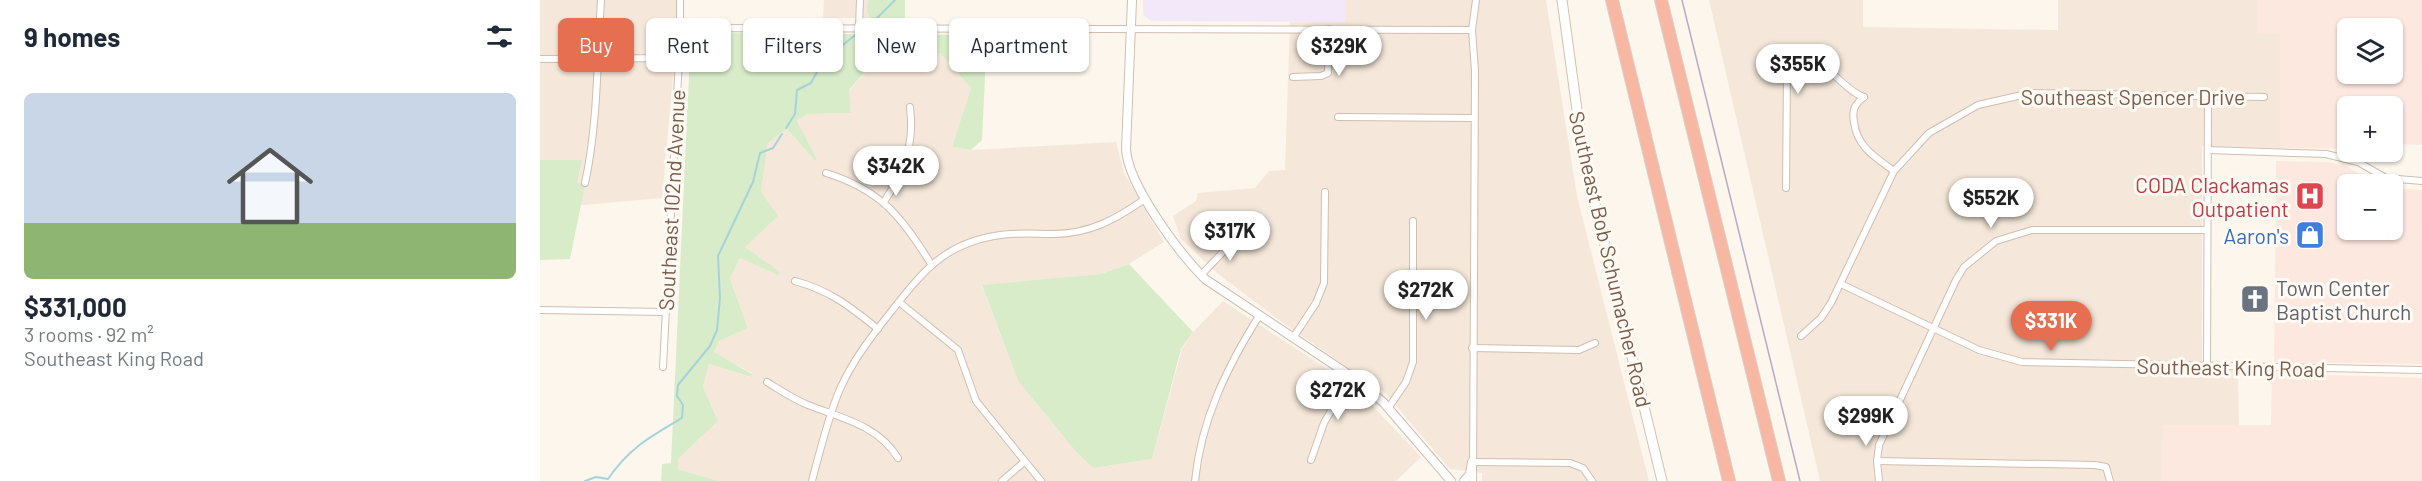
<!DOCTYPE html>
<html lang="en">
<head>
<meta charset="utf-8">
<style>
	body { margin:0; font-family:Barlow,sans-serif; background:#f2f2f3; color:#1f2937; height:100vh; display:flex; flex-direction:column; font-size:22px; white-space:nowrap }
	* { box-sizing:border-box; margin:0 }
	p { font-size:20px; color:#747a83 }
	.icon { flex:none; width:33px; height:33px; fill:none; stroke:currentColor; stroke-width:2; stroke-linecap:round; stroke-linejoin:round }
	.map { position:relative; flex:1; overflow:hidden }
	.drawer { display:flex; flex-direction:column; background:#fff; width:540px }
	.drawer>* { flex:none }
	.top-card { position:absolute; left:18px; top:18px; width:570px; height:54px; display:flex; gap:12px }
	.tools { position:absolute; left:1797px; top:18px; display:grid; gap:12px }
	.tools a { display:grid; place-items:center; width:66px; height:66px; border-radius:9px; background:#fff; box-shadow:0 2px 4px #0004; font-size:30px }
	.price { position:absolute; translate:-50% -51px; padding:0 14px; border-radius:21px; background:#fff; color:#222; font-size:20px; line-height:39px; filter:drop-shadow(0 2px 3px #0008) }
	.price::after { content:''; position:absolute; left:50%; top:36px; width:18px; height:14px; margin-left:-9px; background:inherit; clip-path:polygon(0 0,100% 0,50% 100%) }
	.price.selected { background:#e76f51; color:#fff }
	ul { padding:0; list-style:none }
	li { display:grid; align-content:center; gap:12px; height:318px; padding:0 24px }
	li+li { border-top:2px solid #e0e1e3 }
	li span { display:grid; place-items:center; height:186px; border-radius:9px; color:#555 }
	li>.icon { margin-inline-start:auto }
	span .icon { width:108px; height:108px; fill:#fffc; stroke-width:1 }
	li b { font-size:26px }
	h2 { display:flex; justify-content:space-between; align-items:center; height:72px; padding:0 24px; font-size:26px }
	.chip { padding:0 21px; border-radius:9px; background:#fff; box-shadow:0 2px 4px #0004; font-size:21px; line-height:54px }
	.chip.selected { background:#e76f51; color:#fff }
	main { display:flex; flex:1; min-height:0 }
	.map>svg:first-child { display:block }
	.residential { fill:#f5e8da }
	.commercial { fill:#fde8e0; fill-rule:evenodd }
	.education { fill:#f3e8fa }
	.green { fill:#d8ecc9 }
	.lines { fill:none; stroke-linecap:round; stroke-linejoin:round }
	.stream { stroke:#a5d3da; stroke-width:2 }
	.minor-casing { stroke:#d1beb0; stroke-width:8 }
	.tertiary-casing { stroke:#d1beb0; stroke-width:10 }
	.secondary-casing { stroke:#d6c0b0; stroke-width:11 }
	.motorway-casing { stroke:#dad1cd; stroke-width:14 }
	.minor { stroke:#fff; stroke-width:6 }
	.tertiary { stroke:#fff; stroke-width:8 }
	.secondary { stroke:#fff; stroke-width:9 }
	.motorway { stroke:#f7b7a3; stroke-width:12 }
	.tram { stroke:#b9a8c9; stroke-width:1.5 }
	.labels { text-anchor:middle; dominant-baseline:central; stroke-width:6; stroke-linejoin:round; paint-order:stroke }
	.street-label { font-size:21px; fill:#7a5c4d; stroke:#fffaf3 }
	.health-label { font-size:21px; fill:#be3a42; stroke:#fffaf3; text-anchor:end }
	.shop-label { font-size:21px; fill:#366cbe; stroke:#fffaf3; text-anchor:end }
	.worship-label { font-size:21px; fill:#5b616d; stroke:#fffaf3; text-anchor:start }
</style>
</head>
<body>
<main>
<section class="drawer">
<h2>9 homes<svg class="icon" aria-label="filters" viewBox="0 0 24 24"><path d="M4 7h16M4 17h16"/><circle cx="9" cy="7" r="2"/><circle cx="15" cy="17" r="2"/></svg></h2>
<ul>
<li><span style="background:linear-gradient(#c9d6e8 70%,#8fb573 0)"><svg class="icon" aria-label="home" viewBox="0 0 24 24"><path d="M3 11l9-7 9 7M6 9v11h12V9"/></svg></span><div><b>$331,000</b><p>3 rooms · 92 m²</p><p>Southeast King Road</p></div></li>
</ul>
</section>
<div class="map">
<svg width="1882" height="481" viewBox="0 0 1882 481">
	<rect width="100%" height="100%" fill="#fdf6ec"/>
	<g class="residential">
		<polygon points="0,0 140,0 122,198 0,209"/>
		<polygon points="284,0 328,0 328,14 333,18 283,18"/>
		<polygon points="806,0 1006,0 1037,196 1109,481 942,481 942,473 910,469 845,393 739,320 677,273 641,239 633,216 656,201 658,193 715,188 729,171 745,170 750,22 806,22"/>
		<polygon points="1169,0 1323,0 1323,27 1518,30 1518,0 1717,0 1717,33 1740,33 1740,148 1662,146 1662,370 1698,371 1699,425 1623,425 1622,481 1280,481"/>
		<polygon points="400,53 431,88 412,147 431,150 576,142 584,173 624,242 589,264 561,274 442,286 478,381 537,453 553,468 612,459 642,349 653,332 683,301 801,378 826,399 881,457 856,481 178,481 138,469 138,459 178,421 163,387 169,364 210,377 212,373 174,353 179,341 208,328 190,279 200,258 238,274 205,247 221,192 228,143 247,129 275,161 277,159 257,122 266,114 311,113 309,91 340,55"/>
	</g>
	<g class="commercial">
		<path d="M1717,0H1882V145L1853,144L1852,106H1808L1807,143H1802L1801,149L1740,148V34L1717,33ZM1852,28V74H1808V28Z"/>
		<polygon points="1736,161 1787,162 1806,166 1837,184 1808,184 1808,230 1852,230 1853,188 1882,190 1882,364 1734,362"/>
		<polygon points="1732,373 1882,378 1882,481 1622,481 1623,425 1731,425"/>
	</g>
	<polygon class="education" points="603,0 806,0 806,22 611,21 603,15"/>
	<g class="green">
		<polygon points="328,0 365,0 365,19 330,18 327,12"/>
		<polygon points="151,33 447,35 442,140 431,150 412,147 431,88 400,53 340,55 309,90 311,113 267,114 257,121 277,159 275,161 247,129 228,143 221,192 238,216 205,247 240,272 238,275 200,258 190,279 208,328 179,341 174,352 212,374 211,377 169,364 163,387 178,421 138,459 138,469 178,481 121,481 122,464 131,463"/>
		<polygon points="0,160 42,160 37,183 45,185 30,259 0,260"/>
		<polygon points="589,264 653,332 641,349 612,459 553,468 537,453 478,381 442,285 561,274"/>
	</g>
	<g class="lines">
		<g class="stream">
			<polyline points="333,22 355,0"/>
			<polyline points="246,128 255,114 257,90 271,83 283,61 319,32"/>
			<path d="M45,481L56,477L68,479C89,448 111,436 142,418L143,405L137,396L138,385L170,346L177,330L180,298L178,256L213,182L220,153L233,148L242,134"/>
		</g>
		<g class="minor-casing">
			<g id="minor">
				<polyline points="319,27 320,0"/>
				<polyline points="146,31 156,28 932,30"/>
				<polyline points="0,59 139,58"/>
				<polyline points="753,77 781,76 788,73 789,29"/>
				<path d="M1324,97C1314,105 1312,110 1314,122C1317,147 1335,157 1354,171"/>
				<polyline points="798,117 934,118"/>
				<polyline points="1668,150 1786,154 1818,162 1846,178 1882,181"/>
				<path d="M286,173C341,190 362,217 391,264"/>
				<path d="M45,183C58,124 57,60 61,0"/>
				<path d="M1246,188L1247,71C1279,41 1298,89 1324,97"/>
				<path d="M344,202C364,171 375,145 370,107"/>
				<polyline points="661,275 683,252 691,232"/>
				<path d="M255,281C291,291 309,306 338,329"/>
				<polyline points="1301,284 1439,350 1482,362 1882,370"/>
				<polyline points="359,302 418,350 436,401 501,481"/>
				<polyline points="0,310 125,312"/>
				<polyline points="1261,336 1281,318 1291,303 1354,171 1389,133 1438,105 1491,93 1724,97"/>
				<polyline points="753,338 776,303 784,283 785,192"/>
				<polyline points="932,348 1039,350 1055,343"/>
				<polyline points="123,367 139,58 146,31 140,21 140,0"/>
				<polyline points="1667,367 1668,96"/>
				<path d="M227,382C240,390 253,399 268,405C301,418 338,425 358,458"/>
				<polyline points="849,407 866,382 873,362 873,221"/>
				<polyline points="771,460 784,423 811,376"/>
				<polyline points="1337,461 1555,465 1566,467 1570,481"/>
				<polyline points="932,462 1030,463 1043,468 1052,481"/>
				<path d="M272,481C280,451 288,417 300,389C313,360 331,337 350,313C381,274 402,245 454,236C473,232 493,234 513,234C550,234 576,219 605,199"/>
				<polyline points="462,481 484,462"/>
				<path d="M655,481C661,420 687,367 719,316"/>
				<polyline points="933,481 935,71 932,30 936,0"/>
				<polyline points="1339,481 1337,461 1339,445 1416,280 1424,267 1456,241 1492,230 1667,230"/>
			</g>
		</g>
		<g class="tertiary-casing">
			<g id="tertiary">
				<path d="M592,0L586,150C589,186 639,253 665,279L811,376L843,402L911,481"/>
				<polyline points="924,481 930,474 932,462"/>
			</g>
		</g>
		<g class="secondary-casing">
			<polyline id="secondary" points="1022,0 1043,154 1122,481"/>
		</g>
		<g class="motorway-casing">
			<g id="motorway">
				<polyline points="1072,0 1189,481"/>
				<polyline points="1121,0 1239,481"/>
			</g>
		</g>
		<use href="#minor" class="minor"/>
		<use href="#tertiary" class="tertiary"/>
		<use href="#secondary" class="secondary"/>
		<use href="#motorway" class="motorway"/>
		<polyline class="tram" points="1142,0 1260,481"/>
	</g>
	<defs>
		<g id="hospital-square" transform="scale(1.5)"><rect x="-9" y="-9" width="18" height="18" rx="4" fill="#e0444e" stroke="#fffaf3"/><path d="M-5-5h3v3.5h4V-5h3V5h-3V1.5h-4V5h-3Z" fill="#fff"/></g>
		<g id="shop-square" transform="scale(1.5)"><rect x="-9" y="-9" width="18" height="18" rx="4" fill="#3f7fe0" stroke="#fffaf3"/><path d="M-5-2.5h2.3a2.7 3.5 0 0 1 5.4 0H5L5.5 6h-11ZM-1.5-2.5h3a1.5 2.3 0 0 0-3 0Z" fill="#fff"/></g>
		<g id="church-square" transform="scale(1.5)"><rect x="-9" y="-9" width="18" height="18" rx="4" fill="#6b7280" stroke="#fffaf3"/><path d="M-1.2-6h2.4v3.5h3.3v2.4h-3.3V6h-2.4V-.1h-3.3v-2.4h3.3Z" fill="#fff"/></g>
	</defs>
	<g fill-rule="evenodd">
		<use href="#hospital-square" x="1770" y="196"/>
		<use href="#shop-square" x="1770" y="235"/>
		<use href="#church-square" x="1715" y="299"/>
	</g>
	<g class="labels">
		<g class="street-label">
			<text x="1593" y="96">Southeast Spencer Drive</text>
			<text transform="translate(131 200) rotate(-87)">Southeast 102nd Avenue</text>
			<text transform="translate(1071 259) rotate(77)">Southeast Bob Schumacher Road</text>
			<text transform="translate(1691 367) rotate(1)">Southeast King Road</text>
		</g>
		<g class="health-label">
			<text x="1749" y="184">CODA Clackamas<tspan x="1749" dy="24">Outpatient</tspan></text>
		</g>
		<g class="shop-label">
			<text x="1749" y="235">Aaron's</text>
		</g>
		<g class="worship-label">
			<text x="1736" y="287">Town Center<tspan x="1736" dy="24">Baptist Church</tspan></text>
		</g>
	</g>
</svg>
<div class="tools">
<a><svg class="icon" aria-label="layers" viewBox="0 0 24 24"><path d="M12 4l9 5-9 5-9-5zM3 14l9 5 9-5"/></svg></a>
<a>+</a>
<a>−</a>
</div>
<b class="price" style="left:799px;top:77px">$329K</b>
<b class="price" style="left:1258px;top:95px">$355K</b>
<b class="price" style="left:356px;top:197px">$342K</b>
<b class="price" style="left:1451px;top:229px">$552K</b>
<b class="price" style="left:690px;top:262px">$317K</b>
<b class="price" style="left:886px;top:321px">$272K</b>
<b class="price selected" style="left:1511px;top:352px">$331K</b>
<b class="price" style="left:798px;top:421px">$272K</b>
<b class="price" style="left:1326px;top:447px">$299K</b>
<div class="top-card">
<a class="chip selected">Buy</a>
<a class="chip">Rent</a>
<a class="chip">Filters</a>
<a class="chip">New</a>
<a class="chip">Apartment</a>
</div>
</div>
</main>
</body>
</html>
